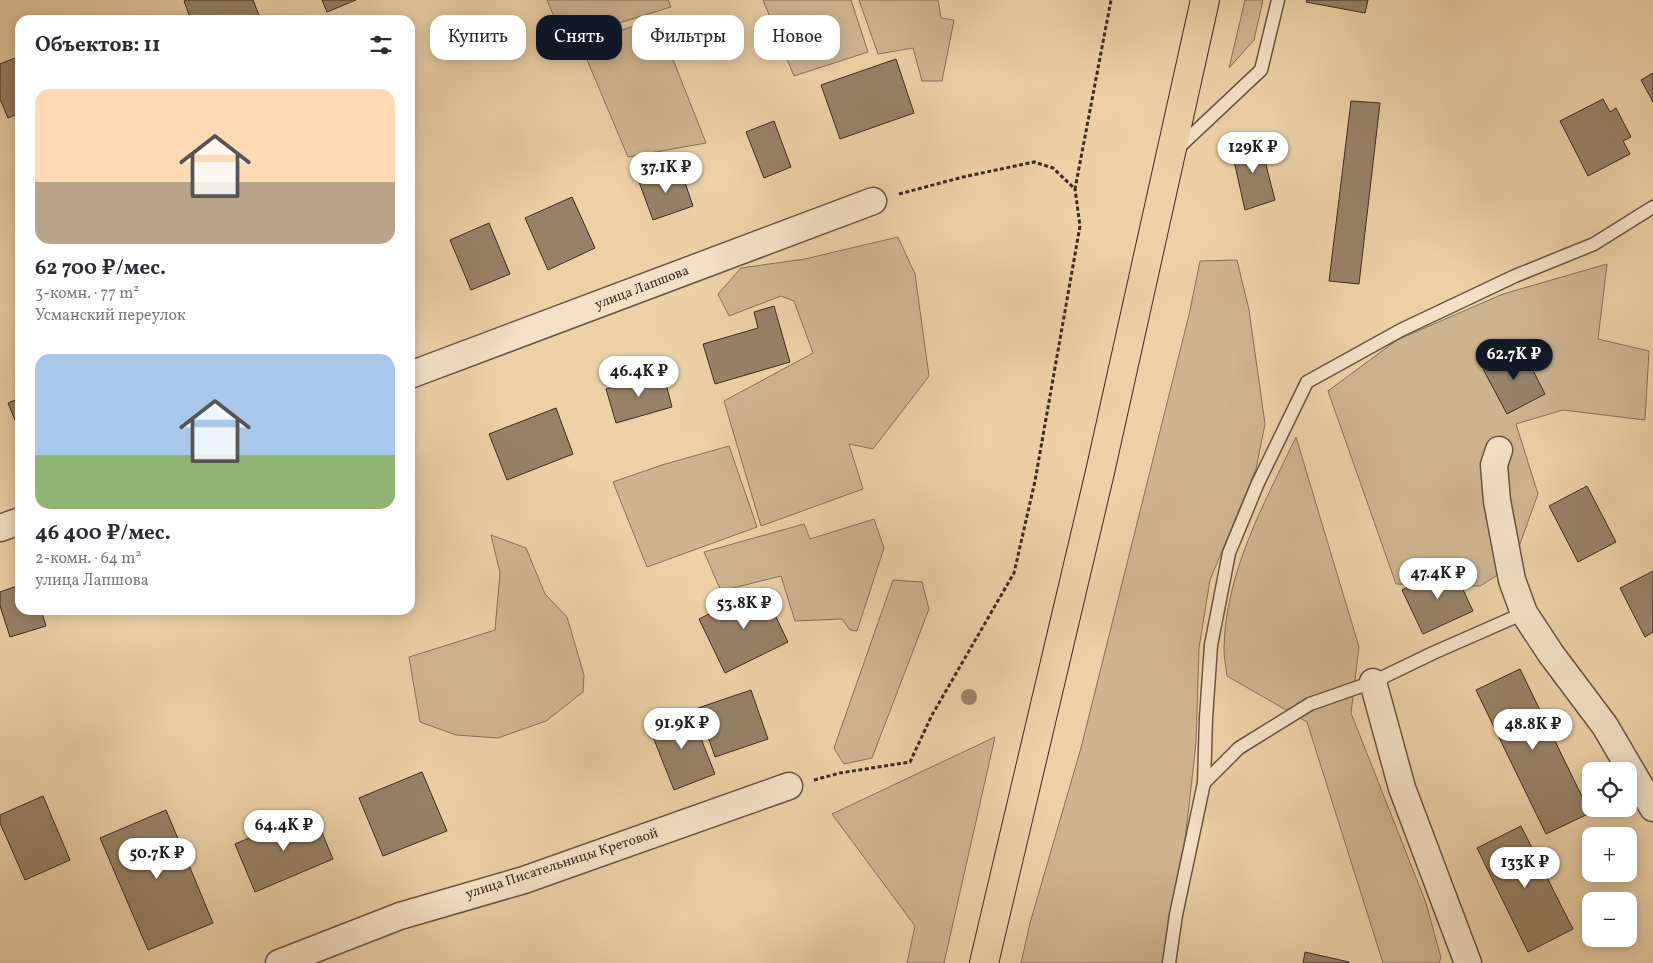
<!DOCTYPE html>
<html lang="ru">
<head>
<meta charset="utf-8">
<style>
	body { margin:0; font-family:Vollkorn,serif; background:#f2f2f3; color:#2b2b33; height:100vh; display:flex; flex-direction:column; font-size:19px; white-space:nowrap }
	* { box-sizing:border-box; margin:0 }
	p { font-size:16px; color:#7c7c81 }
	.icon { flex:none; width:28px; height:28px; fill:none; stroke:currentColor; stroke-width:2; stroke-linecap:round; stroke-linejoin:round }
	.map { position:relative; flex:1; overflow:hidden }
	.sheet { position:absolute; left:15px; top:15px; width:400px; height:600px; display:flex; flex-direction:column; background:#fff; border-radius:15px; box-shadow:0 2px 12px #0003 }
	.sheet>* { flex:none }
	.banner { position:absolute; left:430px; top:15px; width:475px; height:45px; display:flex; gap:10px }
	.buttons { position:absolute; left:1582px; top:762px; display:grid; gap:10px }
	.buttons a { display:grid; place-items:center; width:55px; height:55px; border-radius:10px; background:#fff; box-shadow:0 2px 12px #0003; font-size:25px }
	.price { position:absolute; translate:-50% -42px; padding:0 11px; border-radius:18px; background:#fff; color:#222; font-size:16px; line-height:32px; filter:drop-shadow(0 1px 2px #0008) }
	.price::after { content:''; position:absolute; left:50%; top:30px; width:15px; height:11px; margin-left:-8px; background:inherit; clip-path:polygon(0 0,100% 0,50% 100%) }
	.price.on { background:#111827; color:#fff }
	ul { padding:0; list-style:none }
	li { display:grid; align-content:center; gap:10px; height:265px; padding:0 20px }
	li span { display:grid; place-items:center; height:155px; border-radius:15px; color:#555 }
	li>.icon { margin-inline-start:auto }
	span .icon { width:90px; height:90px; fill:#fffc; stroke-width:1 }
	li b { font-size:21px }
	h2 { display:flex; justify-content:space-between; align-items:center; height:60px; padding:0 20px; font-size:21px }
	.chip { padding:0 18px; border-radius:15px; background:#fff; box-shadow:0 2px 12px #0003; font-size:18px; line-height:45px }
	.chip.on { background:#111827; color:#fff }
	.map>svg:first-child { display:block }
	.green { fill:#ceb591; stroke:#84705a }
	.building { fill:#978268; stroke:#3b2c23 }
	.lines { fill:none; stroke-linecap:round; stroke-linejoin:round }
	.service-casing { stroke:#675544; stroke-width:15 }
	.minor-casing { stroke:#675544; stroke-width:29 }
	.trunk-casing { stroke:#3b2c23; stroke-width:30 }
	.path { stroke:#3b2c23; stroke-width:3; stroke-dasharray:4 2.5; stroke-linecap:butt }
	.service { stroke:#f3e1c6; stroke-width:12 }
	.minor { stroke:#f3e1c6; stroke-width:26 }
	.trunk { stroke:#ecd1a7; stroke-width:28 }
	.tree { fill:#9b856a }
	.labels { text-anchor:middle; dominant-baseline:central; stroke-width:4; stroke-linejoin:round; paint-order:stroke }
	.street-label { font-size:14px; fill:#3b2c23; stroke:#f3e1c6 }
</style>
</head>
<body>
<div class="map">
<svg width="1653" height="963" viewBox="0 0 1653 963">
	<rect width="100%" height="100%" fill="#ecd1a7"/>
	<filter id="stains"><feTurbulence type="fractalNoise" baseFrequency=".004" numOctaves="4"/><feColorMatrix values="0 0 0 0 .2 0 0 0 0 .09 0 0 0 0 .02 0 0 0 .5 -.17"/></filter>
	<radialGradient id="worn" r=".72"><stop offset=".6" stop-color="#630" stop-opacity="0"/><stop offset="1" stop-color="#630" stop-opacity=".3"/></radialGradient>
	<g class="green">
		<polygon points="547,0 668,0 671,7 564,40"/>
		<polygon points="763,0 851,0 868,52 794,76"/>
		<polygon points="859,0 938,0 941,18 954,20 942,81 922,81 913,48 878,54"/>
		<polygon points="1245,0 1263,0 1254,40 1229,68"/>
		<polygon points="657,19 706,143 628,157 580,43"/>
		<polygon points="898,237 915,274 929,376 873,449 849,444 863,489 761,526 724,401 813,353 794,301 781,296 729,316 718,294 741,268 805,259"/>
		<polygon points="1237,260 1249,310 1265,424 1256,469 1210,580 1199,648 1196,743 1189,806 1169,963 1021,963 1030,923 1081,748 1189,315 1200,261"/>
		<polygon points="1607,264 1598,339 1649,351 1645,420 1563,410 1516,424 1538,494 1512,566 1480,586 1396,584 1328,391 1397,340 1503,294"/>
		<path d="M1296,437L1359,647L1351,713L1426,903L1441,958L1439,963H1383L1307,722L1227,676C1226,667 1224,658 1224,649C1225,573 1264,504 1296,437Z"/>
		<polygon points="729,446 757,527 647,567 613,482 662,465"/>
		<polygon points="874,519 884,548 857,631 850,630 842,619 795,621 781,576 721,591 704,552 804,524 810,539"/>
		<polygon points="491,535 526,548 545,594 567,617 584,675 583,692 546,721 498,738 456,735 420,722 409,657 495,630 500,573"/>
		<polygon points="893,580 922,582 929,609 872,758 844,764 834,748"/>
		<polygon points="995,737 944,963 907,963 915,926 832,814"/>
	</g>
	<g class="building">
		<polygon points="187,0 253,0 260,18 255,20 191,20 184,1"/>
		<polygon points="322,0 356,0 327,12"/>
		<polygon points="1307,0 1368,0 1365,13 1306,2"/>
		<polygon points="20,56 20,113 8,118 0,99 0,64"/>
		<polygon points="896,59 914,113 840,139 821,85"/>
		<polygon points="1653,73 1653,102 1641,80"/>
		<polygon points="1603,99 1610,112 1616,108 1631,137 1623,141 1630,154 1588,176 1560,121"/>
		<polygon points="1351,101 1380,103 1359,284 1329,281"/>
		<polygon points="774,121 791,167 764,178 746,132"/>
		<polygon points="1258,134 1275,200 1245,210 1234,161 1240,144"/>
		<polygon points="680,168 693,206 653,220 639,182"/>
		<polygon points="572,197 595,248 548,270 525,218"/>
		<polygon points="489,223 510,274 471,290 450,240"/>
		<polygon points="774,306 790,362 715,384 703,344 758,328 754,312"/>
		<polygon points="1522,349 1545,394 1507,414 1483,369"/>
		<polygon points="663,372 672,407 616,423 606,389"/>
		<polygon points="20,398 20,432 8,403"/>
		<polygon points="556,408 573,454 507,480 489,434"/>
		<polygon points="1587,486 1616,542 1578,562 1549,506"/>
		<polygon points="1452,566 1473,611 1423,634 1402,590"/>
		<polygon points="1653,571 1653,632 1645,637 1620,588"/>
		<polygon points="20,585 20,610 41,610 46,626 10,637 0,606 0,592"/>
		<polygon points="762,588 788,642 725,673 699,619"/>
		<polygon points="1520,669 1590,813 1546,834 1476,690"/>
		<polygon points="751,690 768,739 715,757 698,708"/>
		<polygon points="690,711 715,774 674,790 649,727"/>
		<polygon points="422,772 447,831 383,856 359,798"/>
		<polygon points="43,796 70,860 25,880 0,823 0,815"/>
		<polygon points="166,810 213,923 148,950 100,838"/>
		<polygon points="313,811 333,859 255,892 235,844"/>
		<polygon points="1521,826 1573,929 1528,952 1477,848"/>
		<polygon points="1305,952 1349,962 1349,963 1303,963"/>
	</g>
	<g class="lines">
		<g class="service-casing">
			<g id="service">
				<polyline points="1176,150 1261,70 1278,0"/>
				<polyline points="1204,783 1239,748 1310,704 1373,682 1433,653 1524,613"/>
				<polyline points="1169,963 1176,915 1204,783 1206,718 1211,645 1229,553 1258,483 1307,382 1401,330 1515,276 1594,244 1653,207"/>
			</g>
		</g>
		<g class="minor-casing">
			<g id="minor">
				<polyline points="410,375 873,201"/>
				<polyline points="1499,450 1494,465 1497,501 1512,580 1524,613 1551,654 1605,726 1653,808"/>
				<polyline points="0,528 20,521"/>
				<polyline points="1373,682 1402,788 1468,963"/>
				<polyline points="279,963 400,916 524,880 789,786"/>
			</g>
		</g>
		<g class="trunk-casing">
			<polyline id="trunk" points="984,963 1100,472 1205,0"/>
		</g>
		<g class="path">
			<polyline points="899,194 963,177 1034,162 1053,168 1075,189 1111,0"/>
			<polyline points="814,780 840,773 910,762 932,715 1014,573 1035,481 1080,226 1075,189"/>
		</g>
		<use href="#service" class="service"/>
		<use href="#minor" class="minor"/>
		<use href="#trunk" class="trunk"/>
	</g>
	<circle class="tree" cx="969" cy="697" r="8"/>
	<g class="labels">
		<g class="street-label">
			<text transform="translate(642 288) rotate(-21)">улица Лапшова</text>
			<text transform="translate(562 864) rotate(-18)">улица Писательницы Кретовой</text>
		</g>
	</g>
	<rect width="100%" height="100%" filter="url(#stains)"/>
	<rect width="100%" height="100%" fill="url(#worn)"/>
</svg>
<div class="buttons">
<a><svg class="icon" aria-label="locate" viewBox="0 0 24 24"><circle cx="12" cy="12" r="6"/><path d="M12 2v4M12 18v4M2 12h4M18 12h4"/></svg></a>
<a>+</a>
<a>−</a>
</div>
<b class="price" style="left:1253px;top:174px">129K ₽</b>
<b class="price" style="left:666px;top:194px">37.1K ₽</b>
<b class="price on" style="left:1514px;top:381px">62.7K ₽</b>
<b class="price" style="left:639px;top:398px">46.4K ₽</b>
<b class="price" style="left:1438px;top:600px">47.4K ₽</b>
<b class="price" style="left:744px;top:630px">53.8K ₽</b>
<b class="price" style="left:682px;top:750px">91.9K ₽</b>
<b class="price" style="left:1533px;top:751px">48.8K ₽</b>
<b class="price" style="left:284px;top:852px">64.4K ₽</b>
<b class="price" style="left:157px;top:880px">50.7K ₽</b>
<b class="price" style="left:1525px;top:889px">133K ₽</b>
<div class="banner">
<a class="chip">Купить</a>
<a class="chip on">Снять</a>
<a class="chip">Фильтры</a>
<a class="chip">Новое</a>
</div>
<section class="sheet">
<h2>Объектов: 11<svg class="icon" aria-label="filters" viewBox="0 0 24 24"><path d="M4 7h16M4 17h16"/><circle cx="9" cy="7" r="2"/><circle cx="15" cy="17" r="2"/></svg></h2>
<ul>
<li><span style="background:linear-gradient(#ffd9b3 60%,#b9a48a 0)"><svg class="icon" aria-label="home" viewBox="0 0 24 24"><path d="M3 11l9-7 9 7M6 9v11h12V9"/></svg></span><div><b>62 700 ₽/мес.</b><p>3-комн. · 77 m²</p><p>Усманский переулок</p></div></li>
<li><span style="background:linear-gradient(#a9c7e8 65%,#8fb573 0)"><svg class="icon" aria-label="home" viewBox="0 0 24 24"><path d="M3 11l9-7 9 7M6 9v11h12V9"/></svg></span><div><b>46 400 ₽/мес.</b><p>2-комн. · 64 m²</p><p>улица Лапшова</p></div></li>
</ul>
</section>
</div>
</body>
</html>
